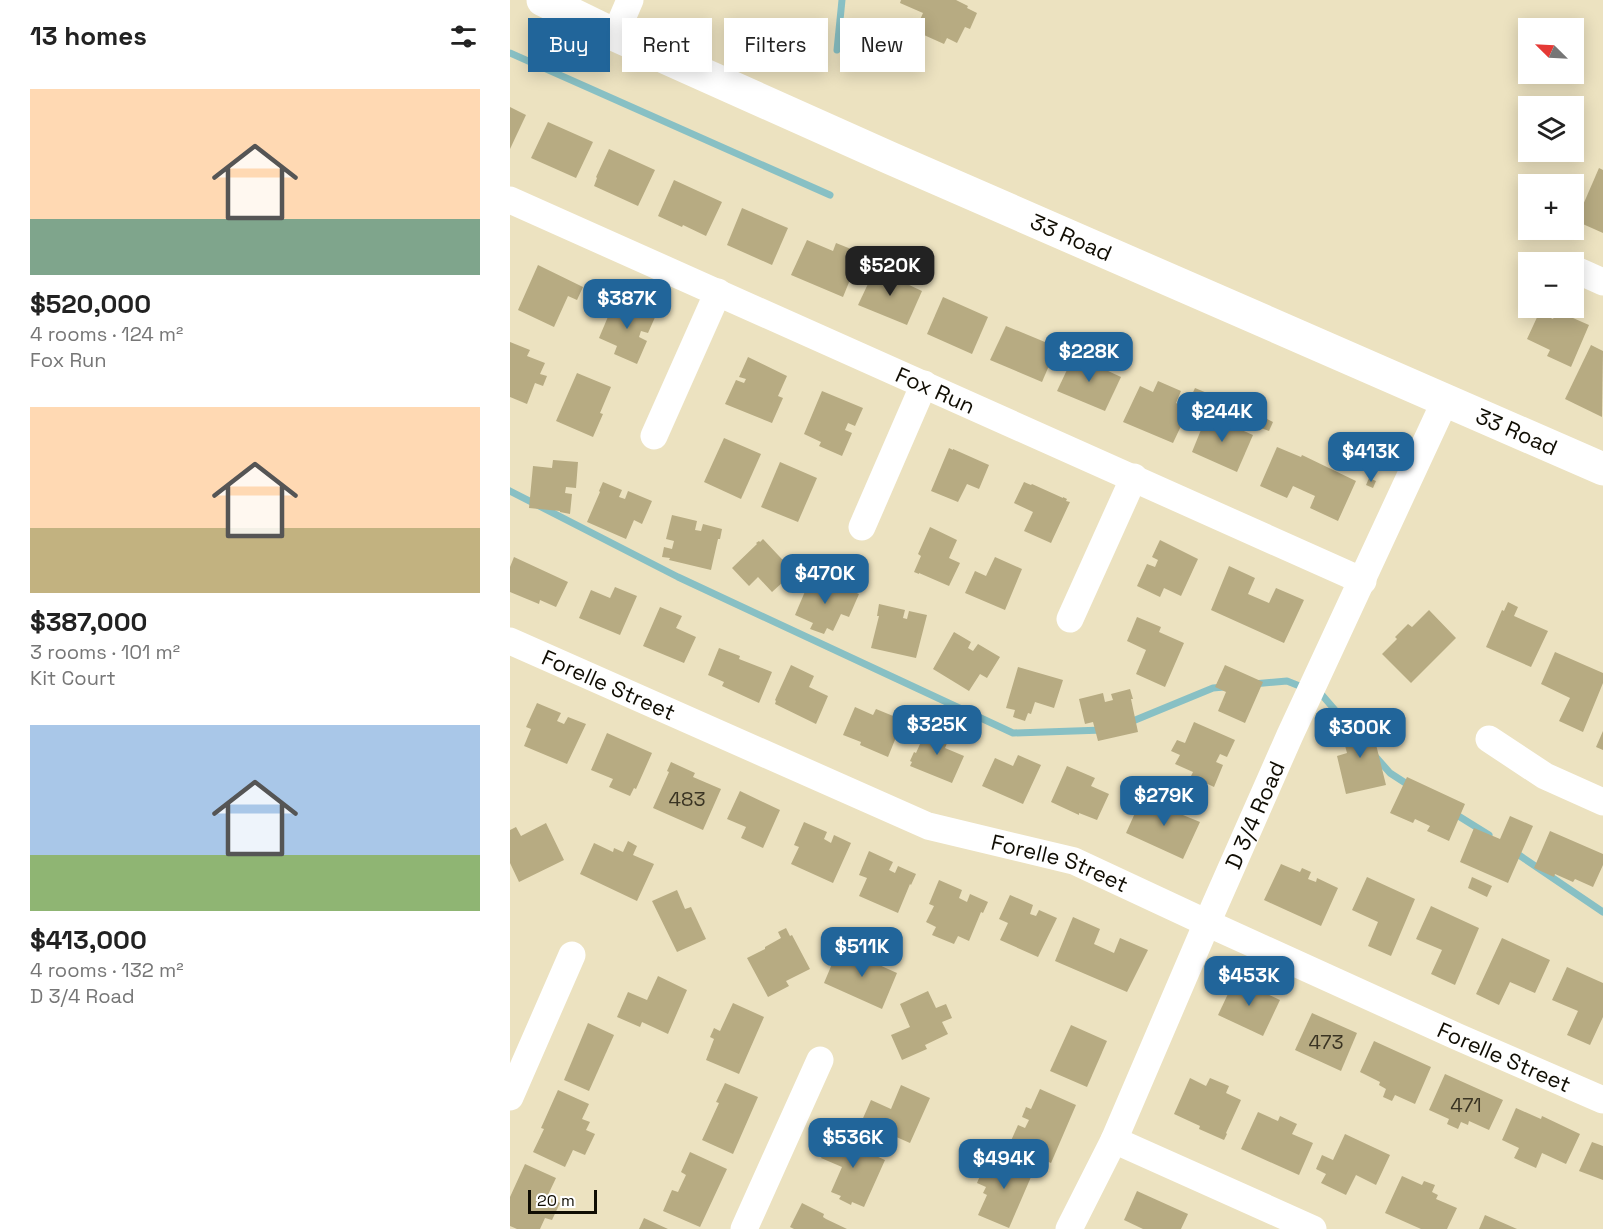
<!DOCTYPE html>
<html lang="en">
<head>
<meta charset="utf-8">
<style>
	body { margin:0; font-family:"Space Grotesk",sans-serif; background:#f6f6f6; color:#222; height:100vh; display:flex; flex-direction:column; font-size:22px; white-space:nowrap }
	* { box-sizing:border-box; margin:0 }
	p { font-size:20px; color:#767676 }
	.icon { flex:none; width:33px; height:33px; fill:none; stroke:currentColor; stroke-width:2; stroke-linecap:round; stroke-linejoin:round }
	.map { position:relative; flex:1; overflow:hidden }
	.side { display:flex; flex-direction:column; background:#fff; width:510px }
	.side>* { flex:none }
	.hud { position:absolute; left:18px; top:18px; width:570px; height:54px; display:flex; gap:12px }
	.needle { width:39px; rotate:294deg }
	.tools { position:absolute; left:1008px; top:18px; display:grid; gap:12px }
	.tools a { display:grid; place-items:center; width:66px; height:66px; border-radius:0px; background:#fff; box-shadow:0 3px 15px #0003; font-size:30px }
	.scale { position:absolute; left:18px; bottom:15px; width:69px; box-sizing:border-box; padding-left:6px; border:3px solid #100d03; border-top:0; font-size:16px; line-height:21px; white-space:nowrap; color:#100d03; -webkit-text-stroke:4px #fff; paint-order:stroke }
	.price { position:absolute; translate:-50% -51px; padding:0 14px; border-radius:12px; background:#21659a; color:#fff; font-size:20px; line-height:39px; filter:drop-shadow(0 2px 3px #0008) }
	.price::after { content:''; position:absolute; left:50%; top:36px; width:18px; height:14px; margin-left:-9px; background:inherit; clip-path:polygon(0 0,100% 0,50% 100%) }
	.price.selected { background:#222; color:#fff }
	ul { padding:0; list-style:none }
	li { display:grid; align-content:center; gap:12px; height:318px; padding:0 30px }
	li span { display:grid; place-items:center; height:186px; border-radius:0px; color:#555 }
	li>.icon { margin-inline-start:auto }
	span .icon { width:108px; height:108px; fill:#fffc; stroke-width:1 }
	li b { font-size:26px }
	h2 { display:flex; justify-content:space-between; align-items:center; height:72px; padding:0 30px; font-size:26px }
	.chip { padding:0 21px; border-radius:0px; background:#fff; box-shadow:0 3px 15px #0003; font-size:21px; line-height:54px }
	.chip.selected { background:#21659a; color:#fff }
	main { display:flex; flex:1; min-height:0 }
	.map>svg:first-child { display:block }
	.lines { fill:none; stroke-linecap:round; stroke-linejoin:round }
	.stream { stroke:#88c0c4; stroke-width:7 }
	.building { fill:#b7ab82 }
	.minor { stroke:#fff; stroke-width:27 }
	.secondary { stroke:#fff; stroke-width:33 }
	.labels { text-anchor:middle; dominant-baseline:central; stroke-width:6; stroke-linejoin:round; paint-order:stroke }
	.number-label { font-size:20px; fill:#3a3423 }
	.street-label { font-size:22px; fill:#100d03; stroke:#fff }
</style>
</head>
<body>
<main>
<section class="side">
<h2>13 homes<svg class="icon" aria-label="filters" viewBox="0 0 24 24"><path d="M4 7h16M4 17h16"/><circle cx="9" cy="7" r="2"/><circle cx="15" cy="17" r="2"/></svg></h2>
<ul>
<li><span style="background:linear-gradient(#ffd9b3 70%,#7fa58c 0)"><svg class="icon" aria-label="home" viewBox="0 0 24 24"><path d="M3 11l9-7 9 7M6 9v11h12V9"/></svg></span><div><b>$520,000</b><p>4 rooms · 124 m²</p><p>Fox Run</p></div></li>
<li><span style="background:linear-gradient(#ffd9b3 65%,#c2b280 0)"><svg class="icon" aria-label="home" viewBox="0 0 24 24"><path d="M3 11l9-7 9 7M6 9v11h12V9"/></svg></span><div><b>$387,000</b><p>3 rooms · 101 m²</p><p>Kit Court</p></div></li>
<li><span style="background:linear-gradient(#a9c7e8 70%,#8fb573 0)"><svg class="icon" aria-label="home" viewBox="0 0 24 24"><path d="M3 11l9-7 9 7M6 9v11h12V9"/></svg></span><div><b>$413,000</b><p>4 rooms · 132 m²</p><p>D 3/4 Road</p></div></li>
</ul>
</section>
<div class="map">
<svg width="1093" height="1229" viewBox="0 0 1093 1229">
	<rect width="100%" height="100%" fill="#ece2c0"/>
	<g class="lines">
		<g class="stream">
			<polyline points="327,50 332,0"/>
			<polyline points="0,53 320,195"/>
			<polyline points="0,491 168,577 503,733 593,730"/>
			<polyline points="743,684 777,681 797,689"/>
			<polyline points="807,693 812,695 844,732"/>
			<polyline points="618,723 703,688 714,687"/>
			<polyline points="865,756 880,773 900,786"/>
			<polyline points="942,812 979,835"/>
			<polyline points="1003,851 1093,912"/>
		</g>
	</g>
	<g class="building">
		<polygon points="391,0 446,0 458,6 457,8 467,13 460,29 455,27 447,43 437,38 434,44 405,31 413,13 390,3"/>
		<polygon points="0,107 16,115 0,149"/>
		<polygon points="38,122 83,142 66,178 21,158"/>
		<polygon points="99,149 145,170 128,206 84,186 87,178 86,177"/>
		<polygon points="1089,168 1093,170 1093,233 1066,221"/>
		<polygon points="164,180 212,202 196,236 173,225 172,227 148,216"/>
		<polygon points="232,208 278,228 262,265 217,245"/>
		<polygon points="297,240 323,251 326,243 351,253 333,297 281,275"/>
		<polygon points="28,265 73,287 67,300 58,296 44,327 8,310"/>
		<polygon points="365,269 412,291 397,325 348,305"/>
		<polygon points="433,297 478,317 462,354 417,334"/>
		<polygon points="105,300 146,315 138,333 131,331 129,337 137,341 127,364 104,354 107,346 89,338"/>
		<polygon points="1047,311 1079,325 1061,367 1037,356 1040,350 1017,339 1029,313 1043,319"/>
		<polygon points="496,326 547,347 532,382 480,360"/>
		<polygon points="0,342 20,350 17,356 35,363 30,374 37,376 33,386 25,383 17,404 0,397"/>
		<polygon points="1081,345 1093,351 1092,417 1055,399"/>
		<polygon points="564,355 611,377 595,411 547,391"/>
		<polygon points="238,357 277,376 268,396 273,398 262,423 215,404 226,380 234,383 236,379 229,377"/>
		<polygon points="67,373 101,387 90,413 93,414 83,437 46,421"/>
		<polygon points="648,381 671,391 666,403 679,409 663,443 613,422 630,386 643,392"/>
		<polygon points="685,388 697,393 691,406 679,401"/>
		<polygon points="312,391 353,408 345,426 338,423 335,430 342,433 332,456 309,446 311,442 294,434"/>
		<polygon points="697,415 743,435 727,472 682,452"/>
		<polygon points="755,418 763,422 759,431 751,428"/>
		<polygon points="214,438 251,454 231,499 194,482"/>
		<polygon points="767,447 791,457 792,455 846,481 828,521 800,508 805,496 783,486 777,498 750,486"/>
		<polygon points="439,448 443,450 443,449 479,465 469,489 457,484 448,502 421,491"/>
		<polygon points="43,460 68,462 66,488 56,487 55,493 62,494 60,514 50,512 50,511 19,508 23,466 42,468"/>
		<polygon points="270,462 307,478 288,522 251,507"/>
		<polygon points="859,478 866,481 863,488 856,485"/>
		<polygon points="93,482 112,490 109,497 115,499 118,491 142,501 132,524 124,520 116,539 77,522 90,492 89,491"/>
		<polygon points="514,482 521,485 522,484 553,498 553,497 557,499 556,501 560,502 541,543 514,531 523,512 504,503"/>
		<polygon points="162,515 187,521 185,530 191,531 193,524 212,529 210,539 208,539 201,570 159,560 160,558 152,557 154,547 162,549 164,541 156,539"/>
		<polygon points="420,527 447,540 439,558 450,563 439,586 409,573 409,574 404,572 411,556 408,554"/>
		<polygon points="253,539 284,572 262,592 248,577 239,586 222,568 247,544 246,543 249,541 250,542"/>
		<polygon points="650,540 688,559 671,596 654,588 650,597 627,586 637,564 645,567 648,560 642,557"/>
		<polygon points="4,557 58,582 46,607 30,600 29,604 0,592 0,567"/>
		<polygon points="485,557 512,569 495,610 455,593 465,571 476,576"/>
		<polygon points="719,566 745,578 738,594 759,603 766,588 794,600 774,643 701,610"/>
		<polygon points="302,575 319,583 316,589 322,592 326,584 349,594 339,617 331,614 323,631 317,628 314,634 300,629 303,623 285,615"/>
		<polygon points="105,587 127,596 110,635 69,618 81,590 100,598"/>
		<polygon points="998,602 1008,607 1004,616 1038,631 1021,667 976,647 992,610 994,611"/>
		<polygon points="369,604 395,610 393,618 397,619 399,611 417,615 406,658 361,648 369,616 367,616"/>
		<polygon points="150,607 172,616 166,628 186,637 174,663 133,646"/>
		<polygon points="919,610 946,638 901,683 872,654 887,639 885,637 898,624 902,627"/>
		<polygon points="627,617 651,627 649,632 674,643 655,687 626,674 636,650 617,641"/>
		<polygon points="444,632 461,642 458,648 463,651 468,644 490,657 477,678 470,674 459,691 423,669"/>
		<polygon points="209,648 230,656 229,659 262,672 249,703 212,686 214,682 198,675"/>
		<polygon points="1045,652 1093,673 1093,683 1073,732 1049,721 1060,698 1031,684"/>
		<polygon points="281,665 304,676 299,687 318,696 306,724 265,704 266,701 265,700"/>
		<polygon points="715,665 753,682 735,723 708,711 716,692 705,687"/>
		<polygon points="508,667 553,680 544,708 525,702 521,714 518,713 515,721 503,717 505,710 496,708"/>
		<polygon points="620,689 623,699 621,699 628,732 588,741 583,722 575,724 569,699 593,693 595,702 603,700 601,694"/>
		<polygon points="27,703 51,713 47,721 54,724 58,717 76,724 57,764 14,746 21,729 16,727"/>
		<polygon points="345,707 363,715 366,709 393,720 378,757 350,745 351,742 333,735"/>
		<polygon points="860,720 876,785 836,794 827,756 837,753 830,727"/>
		<polygon points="684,722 725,740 717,757 710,754 706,762 713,765 704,787 681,776 683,772 665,764 670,755 661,751 667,740 675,743"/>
		<polygon points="418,726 440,736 435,748 454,756 442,783 400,766 402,762 400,761 404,752 406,753"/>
		<polygon points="1093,731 1093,750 1086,747"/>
		<polygon points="97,733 142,753 126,789 124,788 120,796 99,787 103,779 81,770"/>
		<polygon points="508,755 531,765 513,804 472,786 485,758 503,766"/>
		<polygon points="161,762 185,773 183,777 211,789 193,830 143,808 159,772 157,771"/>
		<polygon points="557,766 585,778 581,786 599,794 587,820 569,813 569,815 541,802"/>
		<polygon points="897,777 955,804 939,841 917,831 920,826 905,819 903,823 880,813"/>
		<polygon points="230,791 270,810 253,848 231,838 236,827 217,819"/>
		<polygon points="655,796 672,804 668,813 690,822 673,859 616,833 630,802 649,810"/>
		<polygon points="1000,816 1023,826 998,883 950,862 964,828 990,839"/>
		<polygon points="294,822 317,832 314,839 321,843 324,835 341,843 323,883 281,864 289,847 284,845"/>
		<polygon points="36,823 54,860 9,882 0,863 0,830 6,827 11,836"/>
		<polygon points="1040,831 1093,854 1093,865 1083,887 1065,879 1063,882 1045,874 1044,877 1024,868"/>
		<polygon points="118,841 127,846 123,855 144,864 127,901 70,874 84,843 103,852 104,848 113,852"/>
		<polygon points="359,851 383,862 379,870 385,873 388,866 406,874 401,885 400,884 388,913 349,896 357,878 349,875"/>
		<polygon points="771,864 790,872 792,868 801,872 798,879 806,882 807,878 828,888 811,926 754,900"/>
		<polygon points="857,877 905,899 881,956 858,946 868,922 842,910"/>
		<polygon points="962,877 982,886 977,897 958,888"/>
		<polygon points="429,880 452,890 449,898 457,902 460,894 478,902 473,913 471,912 459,941 448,936 444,944 422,935 426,927 416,922 424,906 419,904"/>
		<polygon points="167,890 175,909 181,907 196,939 167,952 142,901"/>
		<polygon points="500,895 523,905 520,914 526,916 529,910 547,918 528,957 490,940 498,923 489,919"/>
		<polygon points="921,906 969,928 945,985 921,974 932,950 906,939"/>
		<polygon points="563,917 590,929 584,944 604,953 610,938 638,950 617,992 545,961"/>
		<polygon points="276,928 280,936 282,935 300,969 276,981 279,986 258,997 237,958 255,949 255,947 271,938 268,932"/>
		<polygon points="992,938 1040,960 1025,993 1000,982 989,1005 966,994"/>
		<polygon points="353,948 370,956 367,964 387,973 372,1009 314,983 327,952 347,961"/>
		<polygon points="1057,967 1093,983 1093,1017 1080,1045 1057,1035 1068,1011 1042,1000"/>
		<polygon points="148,976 177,990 158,1034 132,1022 130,1027 107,1017 118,992 137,1000"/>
		<polygon points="725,979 770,1000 753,1036 708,1015"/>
		<polygon points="418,991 426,1008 436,1004 442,1018 432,1022 438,1034 415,1045 417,1049 392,1060 381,1035 400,1027 390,1004"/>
		<polygon points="223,1003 254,1017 229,1074 196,1060 204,1039 200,1037 204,1028 210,1031"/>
		<polygon points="802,1013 847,1033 831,1071 785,1050"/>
		<polygon points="78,1023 104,1035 79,1091 54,1080"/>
		<polygon points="561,1025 597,1041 577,1087 540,1071"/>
		<polygon points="864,1041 921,1067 905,1104 885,1095 882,1101 873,1097 876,1089 869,1085 870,1082 850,1072"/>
		<polygon points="935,1074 993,1100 979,1130 959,1121 958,1125 951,1122 948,1129 937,1124 939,1119 919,1110"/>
		<polygon points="680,1078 696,1086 700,1078 719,1086 716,1093 731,1100 716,1133 717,1134 714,1140 689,1129 690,1126 664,1114"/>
		<polygon points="215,1083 248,1097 223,1154 192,1140 209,1103 206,1102"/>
		<polygon points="391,1085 420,1098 400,1143 375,1132 373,1135 350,1125 361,1100 381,1109"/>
		<polygon points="530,1089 566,1105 541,1163 510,1149 510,1147 500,1143 508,1125 515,1128 519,1120 512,1117 516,1107 521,1109"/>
		<polygon points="48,1090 79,1104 72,1119 80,1122 76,1130 85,1134 75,1155 63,1150 55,1167 23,1152 34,1129 31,1128"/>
		<polygon points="1006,1108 1031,1119 1032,1116 1070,1134 1056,1164 1032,1153 1026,1168 1004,1158 1009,1148 992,1140"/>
		<polygon points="748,1112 768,1121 770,1116 787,1124 782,1134 803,1143 789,1175 731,1149"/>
		<polygon points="338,1131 350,1136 346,1147 375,1160 354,1207 342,1202 341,1205 329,1199 331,1196 321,1192 332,1167 311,1158 322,1135 334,1140"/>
		<polygon points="835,1134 880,1155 866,1185 846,1175 836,1195 811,1183 816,1174 806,1169 812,1155 823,1160"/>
		<polygon points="1082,1142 1093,1146 1093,1180 1069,1171"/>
		<polygon points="180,1152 217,1169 190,1227 153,1211 162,1190 168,1192 176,1175 171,1172"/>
		<polygon points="488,1154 524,1170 499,1228 468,1215 477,1195 473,1193 476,1187 467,1183 472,1171 479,1174"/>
		<polygon points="15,1164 46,1178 37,1197 50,1203 42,1220 35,1218 30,1229 7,1229 0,1226 0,1197"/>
		<polygon points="892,1176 912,1185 914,1181 925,1185 922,1192 928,1195 926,1199 947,1208 937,1229 911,1229 875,1213"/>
		<polygon points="627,1191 678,1214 671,1229 633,1229 614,1220"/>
		<polygon points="292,1203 314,1214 313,1217 316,1219 337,1229 284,1229 280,1227"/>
		<polygon points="975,1215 1007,1229 969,1229"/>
		<polygon points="134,1218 158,1229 129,1229"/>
	</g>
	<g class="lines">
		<g class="minor">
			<polyline points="105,35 120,0"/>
			<path id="s1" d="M0,200L853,581"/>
			<polyline points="1064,269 1093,282"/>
			<polyline points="144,436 208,292"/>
			<polyline points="352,527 414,384"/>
			<polyline points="560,619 624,477"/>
			<path id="s2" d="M0,641L418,826L564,861L697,923L948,1037L1093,1100"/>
			<polyline points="979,739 1035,776 1093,802"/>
			<polyline points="0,1097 62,955"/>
			<polyline points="604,1140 803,1229"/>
			<polyline points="234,1229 310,1060"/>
			<path id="s3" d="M559,1229L604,1140L697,923L780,735L935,401"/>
		</g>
		<path class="secondary" id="s4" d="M33,0L105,35L380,158L1093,469"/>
	</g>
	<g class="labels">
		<g class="number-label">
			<text x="177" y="799">483</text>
			<text x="816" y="1042">473</text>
			<text x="956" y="1105">471</text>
		</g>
		<g class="street-label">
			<text stroke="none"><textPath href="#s4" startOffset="579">33 Road</textPath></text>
			<text stroke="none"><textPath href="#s1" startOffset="466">Fox Run</textPath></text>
			<text stroke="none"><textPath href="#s4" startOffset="1065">33 Road</textPath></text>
			<text stroke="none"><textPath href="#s2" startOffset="108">Forelle Street</textPath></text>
			<text stroke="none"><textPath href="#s3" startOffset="454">D 3/4 Road</textPath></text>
			<text stroke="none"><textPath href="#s2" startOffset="594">Forelle Street</textPath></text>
			<text stroke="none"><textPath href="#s2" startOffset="1080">Forelle Street</textPath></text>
		</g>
	</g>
</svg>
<div class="tools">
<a><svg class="needle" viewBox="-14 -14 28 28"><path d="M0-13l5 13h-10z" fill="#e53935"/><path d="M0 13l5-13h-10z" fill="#767676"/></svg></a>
<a><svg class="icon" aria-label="layers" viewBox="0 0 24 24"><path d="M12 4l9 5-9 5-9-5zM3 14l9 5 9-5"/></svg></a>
<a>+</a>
<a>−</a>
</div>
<div class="scale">20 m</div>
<b class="price selected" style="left:380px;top:297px">$520K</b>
<b class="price" style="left:117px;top:330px">$387K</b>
<b class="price" style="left:579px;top:383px">$228K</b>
<b class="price" style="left:712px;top:443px">$244K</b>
<b class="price" style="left:861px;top:483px">$413K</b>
<b class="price" style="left:315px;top:605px">$470K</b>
<b class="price" style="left:427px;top:756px">$325K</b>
<b class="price" style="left:850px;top:759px">$300K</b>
<b class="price" style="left:654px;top:827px">$279K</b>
<b class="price" style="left:352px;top:978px">$511K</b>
<b class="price" style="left:739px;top:1007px">$453K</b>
<b class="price" style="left:343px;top:1169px">$536K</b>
<b class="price" style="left:494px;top:1190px">$494K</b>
<div class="hud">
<a class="chip selected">Buy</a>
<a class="chip">Rent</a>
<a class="chip">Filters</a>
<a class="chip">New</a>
</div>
</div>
</main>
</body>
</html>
